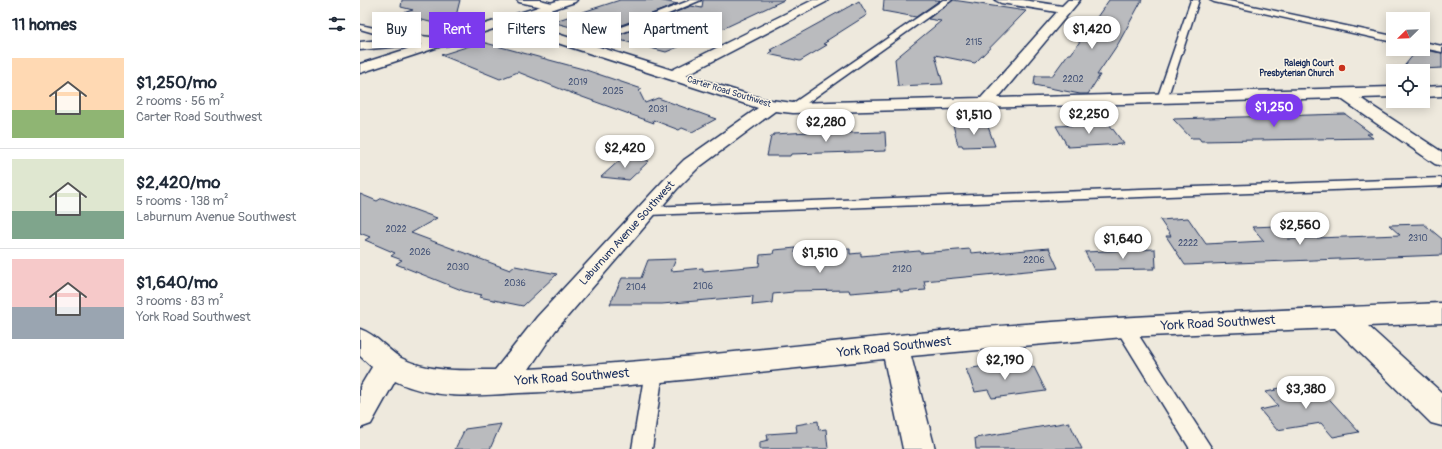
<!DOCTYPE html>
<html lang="en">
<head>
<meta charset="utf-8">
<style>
	body { margin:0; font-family:Pangolin,sans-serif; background:#f2f2f3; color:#1f2937; height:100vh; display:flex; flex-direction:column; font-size:15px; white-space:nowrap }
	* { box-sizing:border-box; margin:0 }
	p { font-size:13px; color:#747a83 }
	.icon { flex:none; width:22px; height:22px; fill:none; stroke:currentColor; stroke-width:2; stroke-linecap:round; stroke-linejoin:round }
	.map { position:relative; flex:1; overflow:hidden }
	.details { display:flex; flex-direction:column; background:#fff; width:360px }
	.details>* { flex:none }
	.top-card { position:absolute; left:12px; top:12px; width:380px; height:36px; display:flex; gap:8px }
	.needle { width:26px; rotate:247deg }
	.buttons { position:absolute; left:1026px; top:12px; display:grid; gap:8px }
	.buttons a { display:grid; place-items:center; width:44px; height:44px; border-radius:0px; background:#fff; box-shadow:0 2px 10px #0003; font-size:20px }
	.price { position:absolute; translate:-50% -34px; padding:0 9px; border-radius:14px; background:#fff; color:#222; font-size:13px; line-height:26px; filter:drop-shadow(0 1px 2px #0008) }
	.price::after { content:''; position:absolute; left:50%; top:24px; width:12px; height:9px; margin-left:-6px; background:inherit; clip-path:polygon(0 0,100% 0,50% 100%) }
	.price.on { background:#7c3aed; color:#fff }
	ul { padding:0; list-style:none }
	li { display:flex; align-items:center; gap:12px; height:100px; padding:0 12px }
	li+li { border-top:1px solid #e0e1e3 }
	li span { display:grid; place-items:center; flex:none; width:112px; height:80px; border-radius:0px; color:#555 }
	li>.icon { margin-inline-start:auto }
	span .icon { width:48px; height:48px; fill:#fffc; stroke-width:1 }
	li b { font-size:17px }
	h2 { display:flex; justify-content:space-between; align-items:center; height:48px; padding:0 12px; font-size:17px }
	.pill { padding:0 14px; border-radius:0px; background:#fff; box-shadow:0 2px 10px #0003; font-size:14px; line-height:36px }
	.pill.on { background:#7c3aed; color:#fff }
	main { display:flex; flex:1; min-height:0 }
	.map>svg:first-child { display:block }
	.building { fill:#babbbe; stroke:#1b2f5e }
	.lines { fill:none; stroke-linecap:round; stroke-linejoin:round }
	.lane-casing { stroke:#1b2f5e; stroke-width:3 }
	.street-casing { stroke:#1b2f5e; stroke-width:3 }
	.primary-casing { stroke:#1b2f5e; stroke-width:3 }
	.lane { fill:#fcf5e5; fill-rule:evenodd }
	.street { fill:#fcf5e5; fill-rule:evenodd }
	.primary { fill:#fcf5e5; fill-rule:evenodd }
	.poi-dot { fill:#c8321e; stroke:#fcf5e5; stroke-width:1.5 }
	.labels { text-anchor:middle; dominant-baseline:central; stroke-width:3; stroke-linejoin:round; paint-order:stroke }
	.number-label { font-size:9px; fill:#435276 }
	.far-poi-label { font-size:9px; font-weight:bold; fill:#1b2f5e; stroke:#fcf5e5; text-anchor:end }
	.far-street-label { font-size:9px; fill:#1b2f5e; stroke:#fcf5e5 }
	.street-label { font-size:11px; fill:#1b2f5e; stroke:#fcf5e5 }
	.near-street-label { font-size:13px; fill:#1b2f5e; stroke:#fcf5e5 }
</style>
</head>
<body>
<main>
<section class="details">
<h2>11 homes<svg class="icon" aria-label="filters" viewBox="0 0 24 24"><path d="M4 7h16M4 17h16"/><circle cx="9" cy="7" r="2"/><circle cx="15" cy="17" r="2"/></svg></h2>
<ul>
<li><span style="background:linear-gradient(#ffd9b3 65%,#8fb573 0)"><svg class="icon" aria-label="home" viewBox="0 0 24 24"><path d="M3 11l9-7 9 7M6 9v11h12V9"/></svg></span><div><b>$1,250/mo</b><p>2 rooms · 56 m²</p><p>Carter Road Southwest</p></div></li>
<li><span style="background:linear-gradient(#dfe7d0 65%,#7fa58c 0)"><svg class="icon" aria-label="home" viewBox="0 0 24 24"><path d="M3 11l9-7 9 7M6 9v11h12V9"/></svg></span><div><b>$2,420/mo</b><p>5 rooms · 138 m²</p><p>Laburnum Avenue Southwest</p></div></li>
<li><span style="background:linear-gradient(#f6c9c9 60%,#9aa5b1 0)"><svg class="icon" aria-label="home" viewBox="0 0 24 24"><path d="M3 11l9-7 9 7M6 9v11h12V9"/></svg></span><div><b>$1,640/mo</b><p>3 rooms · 83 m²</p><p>York Road Southwest</p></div></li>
</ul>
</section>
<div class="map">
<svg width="1082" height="449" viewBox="0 0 1082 449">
	<rect width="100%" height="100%" fill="#eee9dd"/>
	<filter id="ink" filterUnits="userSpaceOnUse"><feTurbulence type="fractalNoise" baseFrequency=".025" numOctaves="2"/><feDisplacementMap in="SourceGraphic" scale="8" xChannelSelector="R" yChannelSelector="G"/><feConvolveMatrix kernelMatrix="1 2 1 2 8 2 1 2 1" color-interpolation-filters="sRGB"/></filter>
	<g filter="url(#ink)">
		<g class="building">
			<polygon points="42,0 100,0 93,28 39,14 53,10 41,7"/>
			<polygon points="260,0 298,0 318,4 237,34 192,22"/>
			<polygon points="343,0 424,0 360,30 306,52 252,38 331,6 342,8"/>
			<polygon points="524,0 580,0 556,17 523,11"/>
			<polygon points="593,0 666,11 615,63 575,55 583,84 538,86 535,59 581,21 568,19"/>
			<polygon points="749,0 782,0 758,44 737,75 740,75 728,94 720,94 674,85 675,76 692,76 708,54 711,54"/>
			<polygon points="499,1 507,15 466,41 468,41 463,44 467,45 440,61 408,54 413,51 410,50"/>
			<polygon points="122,42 223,69 282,89 279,91 285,103 298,98 356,119 332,132 322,128 319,130 293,120 294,123 203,90 158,72 140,79 81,55"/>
			<polygon points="1058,49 1082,53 1082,68 1041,70"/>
			<polygon points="985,114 1012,134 1007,134 1013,138 841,141 839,138 831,138 813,119"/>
			<polygon points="627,124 635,146 603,147 602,145 598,145 593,125"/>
			<polygon points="749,124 764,144 708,147 696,126"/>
			<polygon points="485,130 486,133 525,132 526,151 431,154 430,156 407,156 411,136 413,136 414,134"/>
			<polygon points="262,158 289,161 269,180 241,177"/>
			<polygon points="0,194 17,201 22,198 77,218 51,233 150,270 155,266 197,274 163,306 119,297 122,295 104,291 36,264 42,260 31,256 35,253 5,240 10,237 0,233"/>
			<polygon points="828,218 846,244 904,241 892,227 916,226 928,239 1040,235 1029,225 1064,224 1082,239 1082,255 825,265 806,236 811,236 800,220"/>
			<polygon points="436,248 435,253 490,249 490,254 501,253 501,256 559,251 560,253 610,249 611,253 622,252 622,254 689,248 698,268 564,281 566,290 540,292 540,289 490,293 489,290 433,291 433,292 413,294 412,303 392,305 393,296 302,304 250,304 262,278 281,278 288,260 316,259 311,271 343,268 343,271 399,266 400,255 413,254 414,250"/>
			<polygon points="795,249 796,267 793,267 794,269 734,270 725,252"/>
			<polygon points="638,364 640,372 674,367 686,391 632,398 628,390 615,392 606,369"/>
			<polygon points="954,382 999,432 973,437 961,423 917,430 900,410 918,406 906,392 916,390 915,389"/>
			<polygon points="458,421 459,430 466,429 468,449 400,449 400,442 408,440 407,434 437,432 436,425"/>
			<polygon points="709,422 722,449 616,449 615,438"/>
			<polygon points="141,424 130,449 95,449 105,429"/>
		</g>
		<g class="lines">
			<g class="lane-casing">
				<g id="lane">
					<polygon points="331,0 341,0 278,27 222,47 216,47 215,45 216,43 272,23"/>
					<polygon points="583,0 592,0 437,110 429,110 428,108 429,106"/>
					<polygon points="831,0 839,0 807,99 802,102 798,101 797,99"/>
					<polygon points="850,0 864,0 1033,36 1033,42 854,2"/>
					<path d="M0,25C14,28 30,30 39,42L38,44H32L21,35L0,29Z"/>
					<polygon points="1063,42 1082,46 1082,52 1063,48"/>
					<polygon points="1082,178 1082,186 287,215 282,214 280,211 282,208 287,207"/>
					<polygon points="764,321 770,322 852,449 830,449 755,327 758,322"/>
					<polygon points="294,363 301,366 303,371 292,449 272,449 285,371 287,366"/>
				</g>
			</g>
			<g class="street-casing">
				<g id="street">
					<polygon points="157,0 180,0 196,4 198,6 196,8 192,9 159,2"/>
					<path d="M453,0H468L466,2L326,75L403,99L433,103L621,98L697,12L641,3L635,0H663L702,6L708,0H720L638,98L1033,87V97L1000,98L1082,152V166L1075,164L980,98L433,113L415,111L338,168L317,189L195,331L169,369C318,361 465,341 614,328C770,315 926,310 1082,303V323L1008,326L1082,393V426L1071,423L975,328L764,337L551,356L575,449H543L524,359C435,368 347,378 259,386C226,389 193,392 159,393C118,396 73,400 35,381L11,424L0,428V387L12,367L0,356V329C17,335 26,349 41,358C70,373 103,370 135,370L177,317L303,181L324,160L398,108L142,25L140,22L142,19H150L312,70Z"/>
					<polygon points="61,36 89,39 91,42 89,45 84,46 61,44 0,50 0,42"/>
					<polygon points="1082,86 1082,96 1063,97 1063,87"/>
				</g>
			</g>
			<g class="primary-casing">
				<polygon id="primary" points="200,0 217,0 215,2 0,73 0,64"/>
			</g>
			<use href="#lane" class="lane"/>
			<use href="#street" class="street"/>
			<use href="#primary" class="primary"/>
		</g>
	</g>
	<circle class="poi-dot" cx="982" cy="68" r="4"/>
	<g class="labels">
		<g class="number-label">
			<text x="614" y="42">2115</text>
			<text x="713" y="79">2202</text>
			<text x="218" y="82">2019</text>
			<text x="253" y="91">2025</text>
			<text x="298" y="109">2031</text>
			<text x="36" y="229">2022</text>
			<text x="1058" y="238">2310</text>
			<text x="828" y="243">2222</text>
			<text x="60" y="252">2026</text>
			<text x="674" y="260">2206</text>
			<text x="98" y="267">2030</text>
			<text x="542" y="269">2120</text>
			<text x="155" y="283">2036</text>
			<text x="343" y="286">2106</text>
			<text x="276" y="287">2104</text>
		</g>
		<g class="far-poi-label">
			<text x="974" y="63">Raleigh Court<tspan x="974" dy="10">Presbyterian Church</tspan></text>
		</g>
		<g class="far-street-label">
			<text transform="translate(369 92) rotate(17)">Carter Road Southwest</text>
		</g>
		<g class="street-label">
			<text transform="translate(267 233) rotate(-48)">Laburnum Avenue Southwest</text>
		</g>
		<g class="near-street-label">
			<text transform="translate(858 323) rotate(-3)">York Road Southwest</text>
			<text transform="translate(534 347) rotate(-6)">York Road Southwest</text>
			<text transform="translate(212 377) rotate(-4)">York Road Southwest</text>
		</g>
	</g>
</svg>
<div class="buttons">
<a><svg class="needle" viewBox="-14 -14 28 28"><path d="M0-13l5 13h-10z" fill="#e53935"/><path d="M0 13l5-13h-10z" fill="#747a83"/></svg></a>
<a><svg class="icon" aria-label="locate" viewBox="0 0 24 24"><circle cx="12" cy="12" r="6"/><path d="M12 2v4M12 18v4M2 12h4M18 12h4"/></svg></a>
</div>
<b class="price" style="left:732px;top:50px">$1,420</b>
<b class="price on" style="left:914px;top:128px">$1,250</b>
<b class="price" style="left:729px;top:135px">$2,250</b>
<b class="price" style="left:614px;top:136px">$1,510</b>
<b class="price" style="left:466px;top:143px">$2,280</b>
<b class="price" style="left:265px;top:169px">$2,420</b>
<b class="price" style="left:940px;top:246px">$2,560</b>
<b class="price" style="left:763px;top:260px">$1,640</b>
<b class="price" style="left:460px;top:274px">$1,510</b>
<b class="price" style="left:645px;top:381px">$2,190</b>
<b class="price" style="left:946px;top:410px">$3,380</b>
<div class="top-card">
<a class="pill">Buy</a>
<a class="pill on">Rent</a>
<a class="pill">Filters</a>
<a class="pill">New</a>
<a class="pill">Apartment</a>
</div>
</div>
</main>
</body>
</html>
